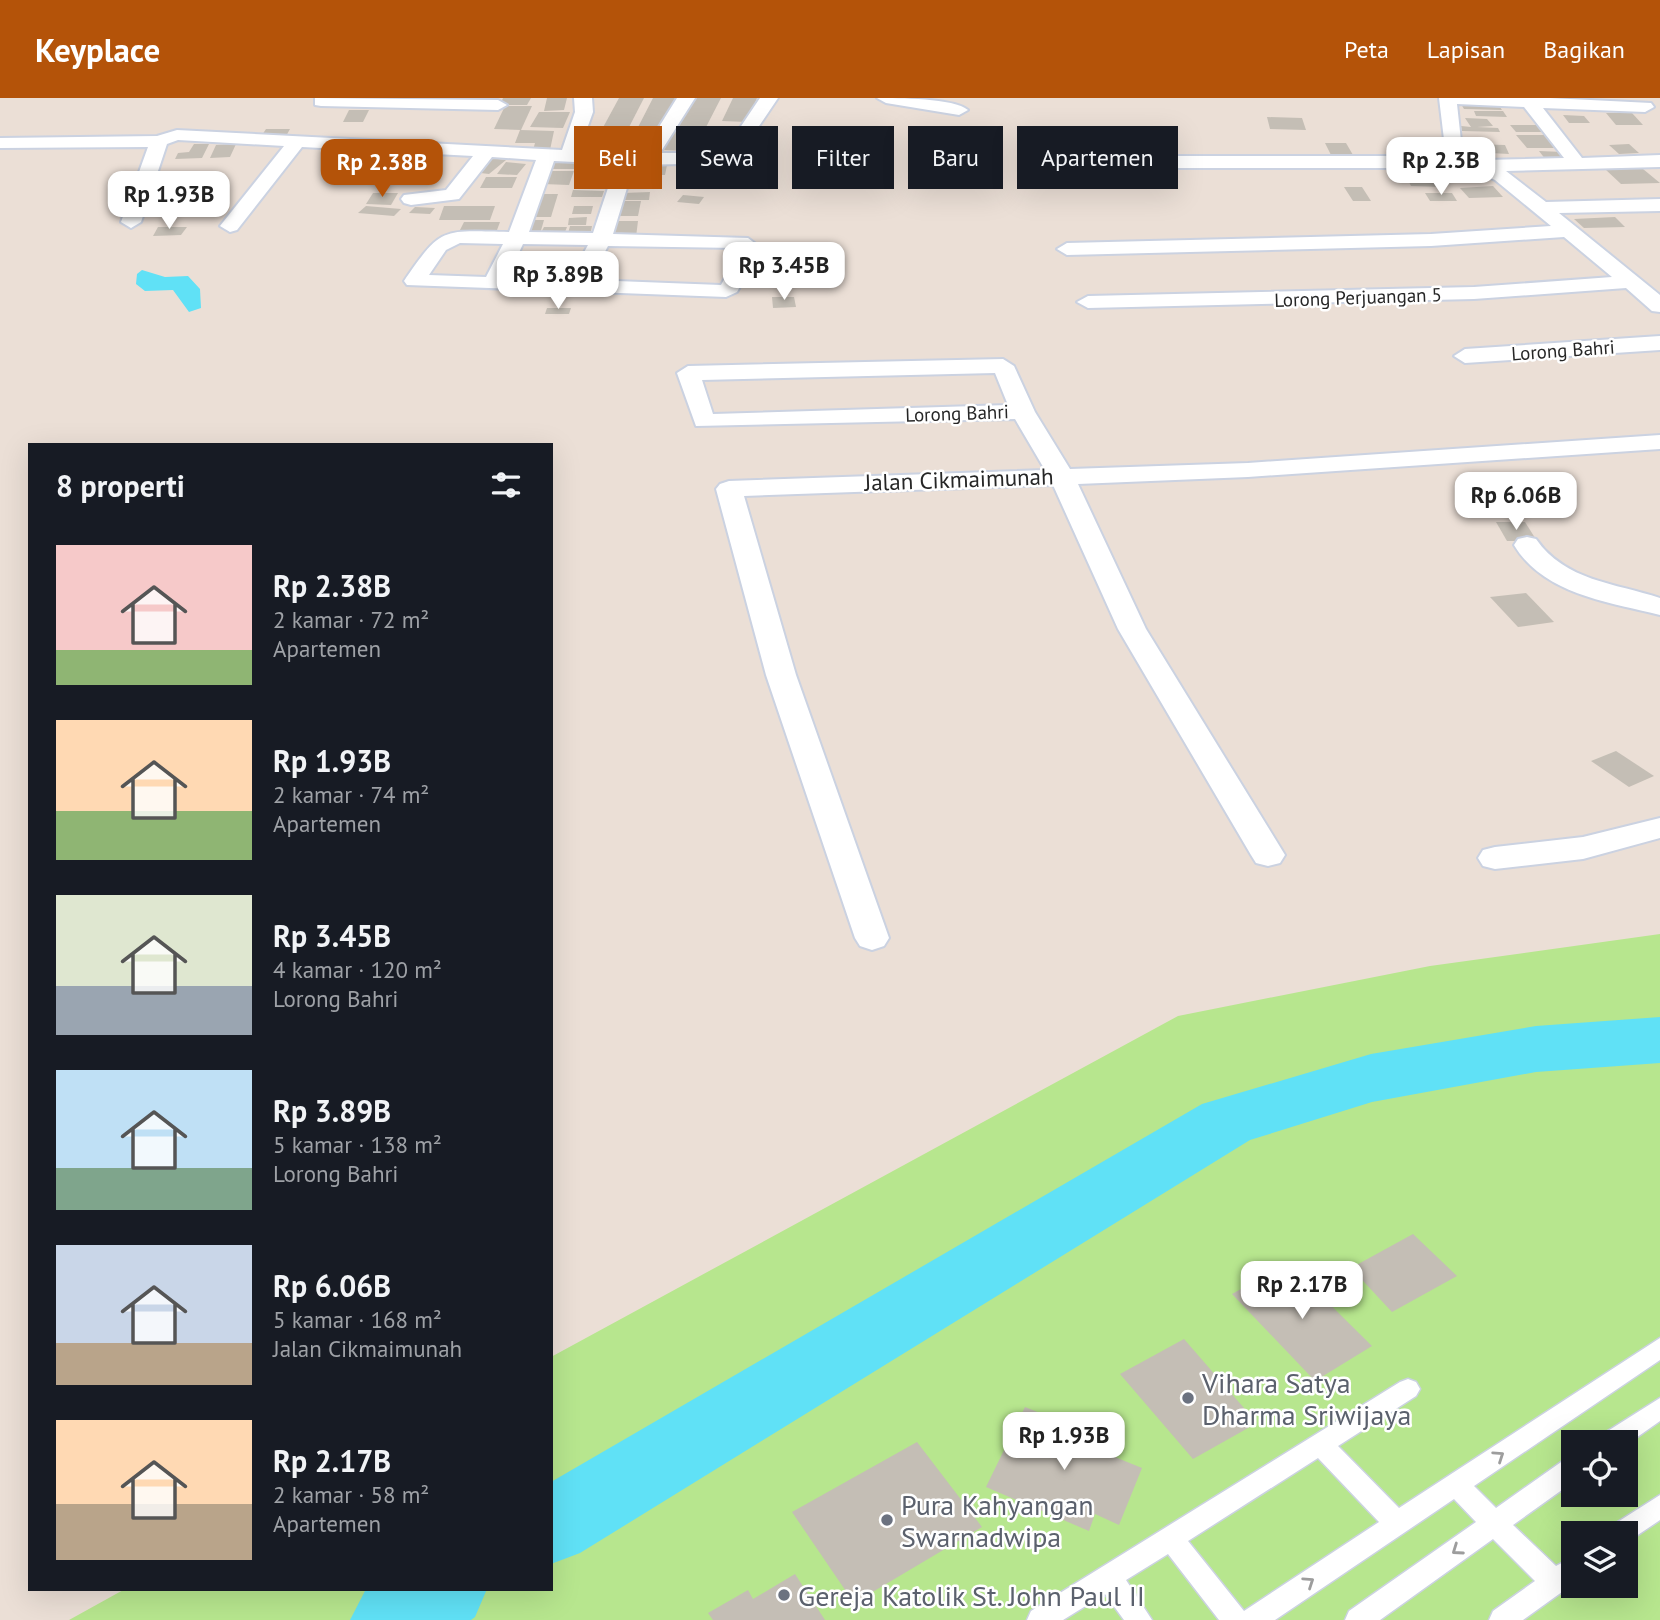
<!DOCTYPE html>
<html lang="id">
<head>
<meta charset="utf-8">
<style>
	body { margin:0; font-family:"PT Sans",sans-serif; background:#20242c; color:#f1f3f6; height:100vh; display:flex; flex-direction:column; font-size:26px; white-space:nowrap }
	* { box-sizing:border-box; margin:0 }
	p { font-size:23px; color:#9ea1a6 }
	.icon { flex:none; width:38px; height:38px; fill:none; stroke:currentColor; stroke-width:2; stroke-linecap:round; stroke-linejoin:round }
	.map { position:relative; flex:1; overflow:hidden }
	.drawer { position:absolute; left:28px; top:345px; width:525px; height:1148px; display:flex; flex-direction:column; background:#171b24; border-radius:0px; box-shadow:0 7px 28px #0002 }
	.drawer>* { flex:none }
	.banner { position:absolute; left:574px; top:28px; width:665px; height:63px; display:flex; gap:14px }
	.tools { position:absolute; left:1561px; top:1332px; display:grid; gap:14px }
	.tools a { display:grid; place-items:center; width:77px; height:77px; border-radius:0px; background:#171b24; box-shadow:0 7px 28px #0002; font-size:35px }
	.price { position:absolute; translate:-50% -60px; padding:0 16px; border-radius:14px; background:#fff; color:#222; font-size:23px; line-height:46px; filter:drop-shadow(0 2px 4px #0008) }
	.price::after { content:''; position:absolute; left:50%; top:42px; width:21px; height:16px; margin-left:-10px; background:inherit; clip-path:polygon(0 0,100% 0,50% 100%) }
	.price.selected { background:#b45309; color:#fff }
	ul { padding:0; list-style:none }
	li { display:flex; align-items:center; gap:21px; height:175px; padding:0 28px }
	li span { display:grid; place-items:center; flex:none; width:196px; height:140px; border-radius:0px; color:#555 }
	li>.icon { margin-inline-start:auto }
	span .icon { width:84px; height:84px; fill:#fffc; stroke-width:1 }
	li b { font-size:30px }
	h2 { display:flex; justify-content:space-between; align-items:center; height:84px; padding:0 28px; font-size:30px }
	.tag { padding:0 24px; border-radius:0px; background:#171b24; box-shadow:0 7px 28px #0002; font-size:24px; line-height:63px }
	.tag.selected { background:#b45309; color:#fff }
	header { display:flex; align-items:center; gap:42px; box-sizing:border-box; height:98px; padding:0 35px; background:#b45309; color:#fff }
	header strong { font-size:33px }
	nav { display:flex; gap:38px; margin-inline-start:auto; font-size:24px }
	.map>svg:first-child { display:block }
	.green { fill:#b7e68e; fill-rule:evenodd }
	.water { fill:#60e1f6 }
	.lines { fill:none; stroke-linecap:round; stroke-linejoin:round }
	.river { fill:#60e1f6; fill-rule:evenodd }
	.building { fill:#c4beb5 }
	.lane-casing { stroke:#cbd2e1; stroke-width:3 }
	.street-casing { stroke:#cbd2e1; stroke-width:4 }
	.lane { fill:#fff; fill-rule:evenodd }
	.street { fill:#fff; fill-rule:evenodd }
	.oneway { stroke:#9d9d9d }
	.worship-dot { fill:#6b7280; stroke:#fff; stroke-width:2.5 }
	.labels { text-anchor:middle; dominant-baseline:central; stroke-width:5; stroke-linejoin:round; paint-order:stroke }
	.far-street-label { font-size:19px; fill:#262626; stroke:#fff }
	.street-label { font-size:23px; fill:#262626; stroke:#fff }
	.near-worship-label { font-size:28px; fill:#5b616d; stroke:#fff; text-anchor:start }
</style>
</head>
<body>
<header>
<strong>Keyplace</strong>
<nav><a>Peta</a><a>Lapisan</a><a>Bagikan</a></nav>
</header>
<div class="map">
<svg width="1660" height="1522" viewBox="0 0 1660 1522">
	<rect width="100%" height="100%" fill="#ebdfd6"/>
	<path class="green" d="M1660,836V1522H69L125,1491H551V1259L1178,918L1430,868ZM1573,1344H1626V1396H1573ZM1573,1435H1626V1488H1573Z"/>
	<polygon class="water" points="142,172 165,179 188,178 200,191 201,210 189,214 173,192 145,193 136,186 137,176"/>
	<g class="lines">
		<g class="river">
			<polygon points="1660,919 1660,965 1536,974 1372,1004 1250,1042 580,1455 551,1466 551,1384 1202,1006 1371,956 1536,928"/>
			<polygon points="366,1491 487,1491 475,1519 471,1522 350,1522"/>
		</g>
	</g>
	<g class="building">
		<polygon points="503,0 531,0 527,7 500,7"/>
		<polygon points="547,0 567,0 564,12 544,13"/>
		<polygon points="619,0 644,0 626,35 600,35"/>
		<polygon points="653,0 679,0 660,38 653,37 651,44 621,43 624,37 634,37"/>
		<polygon points="694,0 721,0 704,33 696,33 690,53 664,52 670,33 692,34 677,32"/>
		<polygon points="733,0 757,0 747,24 722,23"/>
		<polygon points="1461,6 1498,6 1502,12 1464,11"/>
		<polygon points="505,8 532,8 521,32 494,31"/>
		<polygon points="349,12 369,12 363,24 343,24"/>
		<polygon points="1474,13 1503,13 1507,19 1476,18"/>
		<polygon points="539,14 570,14 563,30 530,29"/>
		<polygon points="1606,15 1632,15 1643,27 1616,27"/>
		<polygon points="1563,17 1584,18 1590,25 1569,25"/>
		<polygon points="1267,19 1302,20 1306,32 1270,31"/>
		<polygon points="1465,20 1487,21 1493,28 1477,29 1498,30 1500,34 1462,33 1461,28 1471,29"/>
		<polygon points="1510,27 1537,27 1543,34 1516,34"/>
		<polygon points="266,31 290,31 285,40 260,40"/>
		<polygon points="520,32 554,33 550,52 533,52 535,45 515,45"/>
		<polygon points="596,36 619,37 610,57 586,56"/>
		<polygon points="1516,37 1545,37 1556,50 1527,50"/>
		<polygon points="703,42 728,42 726,49 702,49"/>
		<polygon points="622,45 645,45 640,57 617,56"/>
		<polygon points="1325,45 1346,45 1353,57 1331,57"/>
		<polygon points="194,46 209,46 202,60 175,61 178,55 189,54"/>
		<polygon points="236,46 230,59 210,60 216,47"/>
		<polygon points="1467,46 1505,47 1509,56 1471,54"/>
		<polygon points="1629,46 1639,55 1619,56 1609,47"/>
		<polygon points="362,50 381,51 370,62 350,61"/>
		<polygon points="1400,51 1418,51 1423,58 1405,58"/>
		<polygon points="386,53 407,55 395,64 374,62"/>
		<polygon points="1539,53 1563,54 1570,63 1546,62"/>
		<polygon points="408,55 428,56 421,64 401,63"/>
		<polygon points="490,60 506,62 489,76 472,74"/>
		<polygon points="576,61 574,71 552,71 554,62"/>
		<polygon points="506,64 526,66 517,77 497,76"/>
		<polygon points="587,64 613,64 609,79 583,79"/>
		<polygon points="648,67 667,67 665,77 624,77 627,70 647,71"/>
		<polygon points="1407,69 1436,69 1442,79 1414,79"/>
		<polygon points="1605,71 1643,71 1660,85 1621,86"/>
		<polygon points="547,73 574,73 569,87 543,86"/>
		<polygon points="486,79 517,79 512,90 480,90"/>
		<polygon points="629,79 649,79 648,86 627,86"/>
		<polygon points="1407,80 1437,80 1442,89 1411,88"/>
		<polygon points="581,81 602,81 600,90 578,90"/>
		<polygon points="164,86 189,86 184,92 159,92"/>
		<polygon points="1493,88 1503,99 1469,100 1460,90"/>
		<polygon points="1344,89 1362,89 1371,103 1353,103"/>
		<polygon points="573,92 604,93 602,99 571,99"/>
		<polygon points="650,94 649,102 621,102 623,95"/>
		<polygon points="373,95 398,95 391,107 366,106"/>
		<polygon points="1425,95 1452,95 1457,103 1430,103"/>
		<polygon points="538,96 558,96 551,119 530,119"/>
		<polygon points="683,97 704,99 699,106 677,104"/>
		<polygon points="184,100 180,108 147,109 152,101"/>
		<polygon points="619,103 641,103 638,118 616,118"/>
		<polygon points="366,108 401,111 394,118 358,115"/>
		<polygon points="444,108 495,108 490,122 439,122"/>
		<polygon points="574,108 593,108 591,116 572,116"/>
		<polygon points="415,109 435,110 430,116 409,115"/>
		<polygon points="587,119 586,127 568,127 569,120"/>
		<polygon points="1615,119 1625,129 1584,130 1574,121"/>
		<polygon points="531,122 544,122 540,136 526,136"/>
		<polygon points="615,123 638,123 636,139 611,139"/>
		<polygon points="464,124 500,124 497,132 460,132"/>
		<polygon points="570,128 592,128 590,138 567,139"/>
		<polygon points="158,129 187,129 181,137 153,138"/>
		<polygon points="544,129 567,129 563,139 539,138"/>
		<polygon points="772,199 794,199 796,209 773,210"/>
		<polygon points="547,210 571,210 569,216 545,216"/>
		<polygon points="1496,424 1525,424 1537,443 1507,443"/>
		<polygon points="1526,495 1554,524 1518,529 1490,499"/>
		<polygon points="1616,653 1654,678 1629,689 1591,663"/>
		<polygon points="1413,1136 1457,1178 1392,1214 1351,1170"/>
		<polygon points="1288,1165 1372,1248 1315,1283 1232,1196"/>
		<polygon points="1184,1241 1257,1325 1193,1361 1120,1276"/>
		<polygon points="1025,1309 1115,1345 1110,1357 1142,1370 1119,1427 1095,1416 1089,1433 986,1389"/>
		<polygon points="917,1344 982,1429 854,1505 792,1414"/>
		<polygon points="795,1476 825,1522 713,1522 708,1515 748,1492 753,1501"/>
	</g>
	<g class="lines">
		<g class="lane-casing">
			<g id="lane">
				<path d="M1660,1240V1262L1474,1388L1496,1410L1564,1362L1573,1359V1384L1513,1427L1556,1468L1573,1459V1486L1523,1522H1489L1493,1513L1535,1483L1493,1441L1380,1522H1345L1349,1513L1476,1424L1454,1401L1275,1522H1219L1168,1456L1126,1482L1152,1522H1124L1105,1496L1063,1522H1027L1031,1513L1400,1284L1408,1281L1416,1284L1420,1291L1416,1298L1338,1348L1399,1410ZM1318,1360L1379,1424L1244,1513L1188,1443Z"/>
				<polygon points="1660,1300 1660,1323 1626,1347 1626,1344 1599,1344 1603,1336"/>
				<polygon points="1660,1397 1660,1422 1626,1445 1626,1435 1609,1435 1613,1427"/>
			</g>
		</g>
		<g class="street-casing">
			<g id="street">
				<polygon points="315,0 498,2 507,7 498,12 321,8 315,7"/>
				<path d="M574,0H592L593,14L579,53L627,55L644,53L677,0H695L660,55H723L760,0H778L734,65L634,67L613,136L748,140L761,150L737,194L726,199L407,187L404,183C442,127 443,133 509,134L536,62L492,59L459,101L411,107L404,105L401,101L404,97L446,92L473,58L302,49L237,132L230,134L220,128L284,48L178,42L167,46L141,124L131,130L121,124L148,49L0,50V40L157,38L177,32L562,52L575,14ZM554,63L616,66L593,135L529,134ZM460,145L503,146L486,179L429,177L446,152ZM523,146L588,147L569,182L507,180ZM608,148L737,150L740,152L721,187L590,182Z"/>
				<path d="M877,0C898,0 954,0 968,12L959,17L886,5Z"/>
				<path d="M1439,0H1550L1651,5L1654,9L1645,14L1543,10L1582,60L1660,57V69L1506,73L1546,104L1660,101V113L1559,115L1660,197V214L1652,213L1626,190L1474,201L1088,210L1077,204L1088,198L1474,189L1612,179L1564,139L1431,148L1067,157L1057,151L1067,145L1431,136L1551,128L1495,82L1469,70H1162L1153,64L1162,58H1446ZM1457,6L1524,9L1564,60L1484,62L1462,52Z"/>
				<polygon points="1660,238 1660,252 1465,265 1454,258 1465,251"/>
				<path d="M1003,261L1014,268L1035,314L1070,371L1248,365L1660,337V351L1248,379L1078,386L1146,531L1285,757L1280,765L1268,768L1256,765L1251,757L1118,531L1053,387L744,398L796,577L889,840L884,848L872,852L860,848L855,840L766,577L716,391L720,386L729,383L1045,372L1015,321L696,328L677,275L688,268ZM995,275L1008,307L713,316L702,282Z"/>
				<path d="M1527,439L1536,441C1565,483 1615,485 1660,500V517C1608,504 1543,496 1514,447L1518,441Z"/>
				<polygon points="1660,720 1660,740 1583,761 1495,771 1483,768 1478,760 1483,752 1495,749 1583,739"/>
			</g>
		</g>
		<use href="#lane" class="lane"/>
		<use href="#street" class="street"/>
	</g>
	<defs><path id="oneway-chevron" d="M-2-3.5L2.5 0L-2 3.5" fill="none" stroke-width="1.6" stroke-linecap="round" stroke-linejoin="round" transform="scale(1.75)"/></defs>
	<g class="oneway">
		<use href="#oneway-chevron" transform="translate(1499 1358) rotate(-34)"/>
		<use href="#oneway-chevron" transform="translate(1457 1452) rotate(145)"/>
		<use href="#oneway-chevron" transform="translate(1309 1484) rotate(-34)"/>
	</g>
	<g class="worship-dot">
		<circle cx="1188" cy="1300" r="7"/>
		<circle cx="887" cy="1422" r="7"/>
		<circle cx="784" cy="1497" r="7"/>
	</g>
	<g class="labels">
		<g class="far-street-label">
			<text transform="translate(1358 199) rotate(-2)">Lorong Perjuangan 5</text>
			<text transform="translate(1563 252) rotate(-4)">Lorong Bahri</text>
			<text transform="translate(957 315) rotate(-2)">Lorong Bahri</text>
		</g>
		<g class="street-label">
			<text transform="translate(959 381) rotate(-2)">Jalan Cikmaimunah</text>
		</g>
		<g class="near-worship-label">
			<text x="1202" y="1284">Vihara Satya<tspan x="1202" dy="32">Dharma Sriwijaya</tspan></text>
			<text x="901" y="1406">Pura Kahyangan<tspan x="901" dy="32">Swarnadwipa</tspan></text>
			<text x="798" y="1497">Gereja Katolik St. John Paul II</text>
		</g>
	</g>
</svg>
<div class="tools">
<a><svg class="icon" aria-label="locate" viewBox="0 0 24 24"><circle cx="12" cy="12" r="6"/><path d="M12 2v4M12 18v4M2 12h4M18 12h4"/></svg></a>
<a><svg class="icon" aria-label="layers" viewBox="0 0 24 24"><path d="M12 4l9 5-9 5-9-5zM3 14l9 5 9-5"/></svg></a>
</div>
<b class="price" style="left:1441px;top:99px">Rp 2.3B</b>
<b class="price selected" style="left:382px;top:101px">Rp 2.38B</b>
<b class="price" style="left:169px;top:133px">Rp 1.93B</b>
<b class="price" style="left:784px;top:204px">Rp 3.45B</b>
<b class="price" style="left:558px;top:213px">Rp 3.89B</b>
<b class="price" style="left:1516px;top:434px">Rp 6.06B</b>
<b class="price" style="left:1302px;top:1223px">Rp 2.17B</b>
<b class="price" style="left:1064px;top:1374px">Rp 1.93B</b>
<div class="banner">
<a class="tag selected">Beli</a>
<a class="tag">Sewa</a>
<a class="tag">Filter</a>
<a class="tag">Baru</a>
<a class="tag">Apartemen</a>
</div>
<section class="drawer">
<h2>8 properti<svg class="icon" aria-label="filters" viewBox="0 0 24 24"><path d="M4 7h16M4 17h16"/><circle cx="9" cy="7" r="2"/><circle cx="15" cy="17" r="2"/></svg></h2>
<ul>
<li><span style="background:linear-gradient(#f6c9c9 75%,#8fb573 0)"><svg class="icon" aria-label="home" viewBox="0 0 24 24"><path d="M3 11l9-7 9 7M6 9v11h12V9"/></svg></span><div><b>Rp 2.38B</b><p>2 kamar · 72 m²</p><p>Apartemen</p></div></li>
<li><span style="background:linear-gradient(#ffd9b3 65%,#8fb573 0)"><svg class="icon" aria-label="home" viewBox="0 0 24 24"><path d="M3 11l9-7 9 7M6 9v11h12V9"/></svg></span><div><b>Rp 1.93B</b><p>2 kamar · 74 m²</p><p>Apartemen</p></div></li>
<li><span style="background:linear-gradient(#dfe7d0 65%,#9aa5b1 0)"><svg class="icon" aria-label="home" viewBox="0 0 24 24"><path d="M3 11l9-7 9 7M6 9v11h12V9"/></svg></span><div><b>Rp 3.45B</b><p>4 kamar · 120 m²</p><p>Lorong Bahri</p></div></li>
<li><span style="background:linear-gradient(#bfe0f5 70%,#7fa58c 0)"><svg class="icon" aria-label="home" viewBox="0 0 24 24"><path d="M3 11l9-7 9 7M6 9v11h12V9"/></svg></span><div><b>Rp 3.89B</b><p>5 kamar · 138 m²</p><p>Lorong Bahri</p></div></li>
<li><span style="background:linear-gradient(#c9d6e8 70%,#b9a48a 0)"><svg class="icon" aria-label="home" viewBox="0 0 24 24"><path d="M3 11l9-7 9 7M6 9v11h12V9"/></svg></span><div><b>Rp 6.06B</b><p>5 kamar · 168 m²</p><p>Jalan Cikmaimunah</p></div></li>
<li><span style="background:linear-gradient(#ffd9b3 60%,#b9a48a 0)"><svg class="icon" aria-label="home" viewBox="0 0 24 24"><path d="M3 11l9-7 9 7M6 9v11h12V9"/></svg></span><div><b>Rp 2.17B</b><p>2 kamar · 58 m²</p><p>Apartemen</p></div></li>
</ul>
</section>
</div>
</body>
</html>
